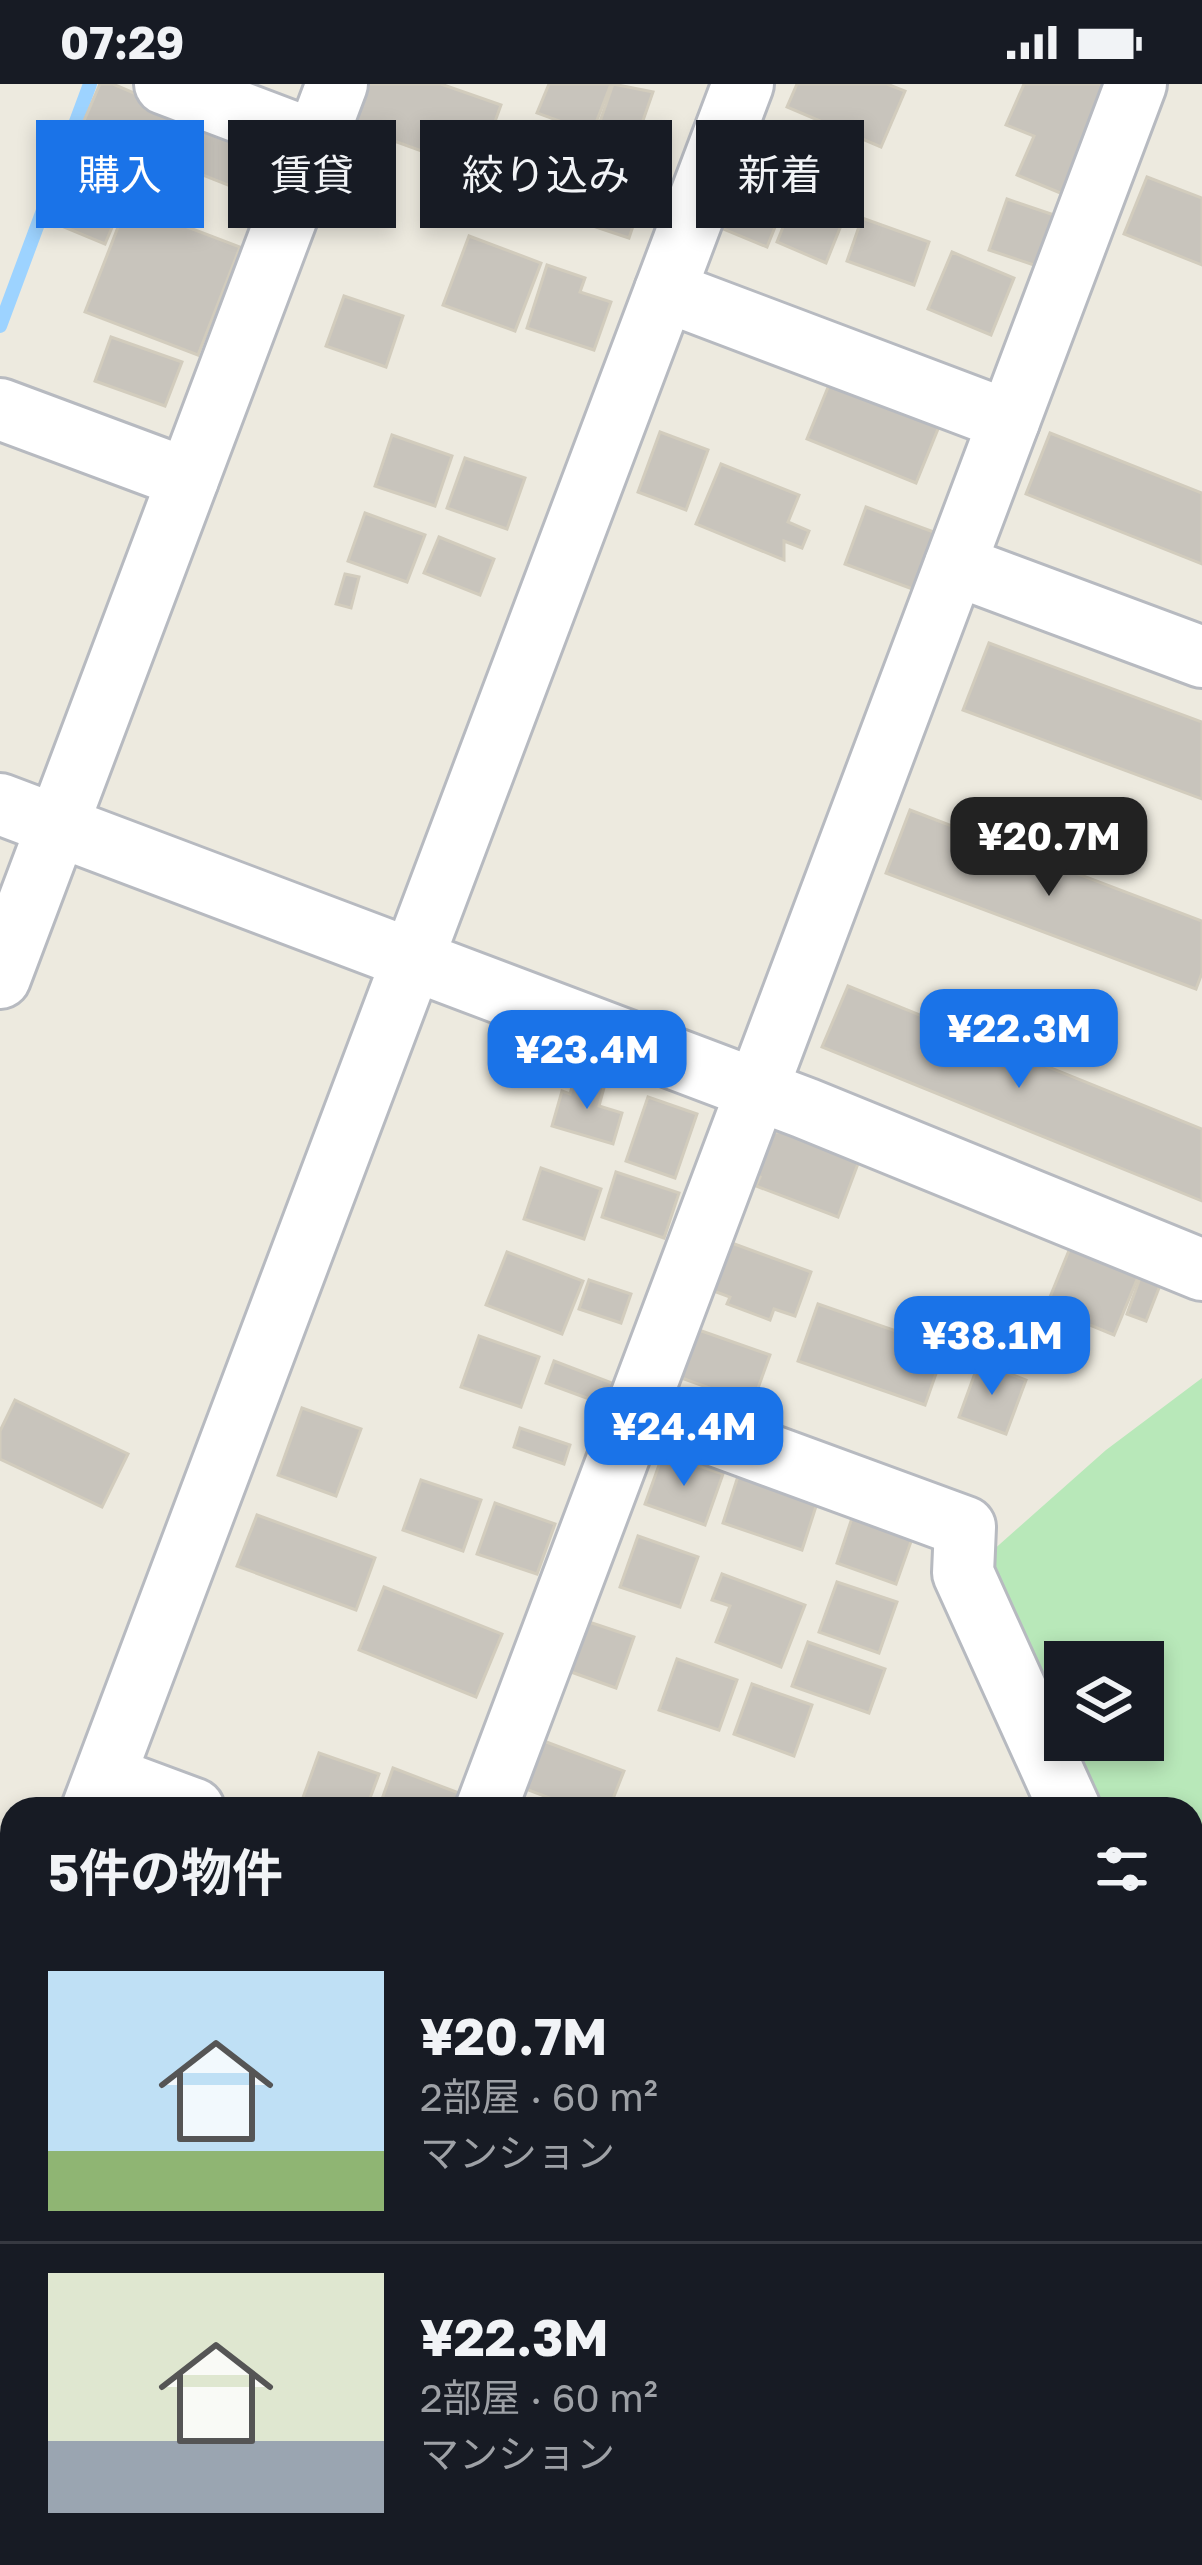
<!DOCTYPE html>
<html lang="ja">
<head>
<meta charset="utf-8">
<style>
	body { margin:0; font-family:"Golos Text","Noto Sans JP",sans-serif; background:#242831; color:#f1f3f6; height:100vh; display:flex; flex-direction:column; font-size:45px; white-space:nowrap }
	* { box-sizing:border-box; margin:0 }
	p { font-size:39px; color:#9ea1a6 }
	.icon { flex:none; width:66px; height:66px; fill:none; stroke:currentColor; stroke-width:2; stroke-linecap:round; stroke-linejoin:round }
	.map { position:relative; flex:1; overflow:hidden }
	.panel { position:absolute; left:0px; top:1713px; width:1203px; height:768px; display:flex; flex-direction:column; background:#171b24; border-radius:36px 36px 0 0; box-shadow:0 6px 18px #0003 }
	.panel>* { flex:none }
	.top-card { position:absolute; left:36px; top:36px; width:1131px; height:108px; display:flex; gap:24px }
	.fabs { position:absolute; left:1044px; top:1557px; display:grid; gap:24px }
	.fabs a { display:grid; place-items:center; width:120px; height:120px; border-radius:0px; background:#171b24; box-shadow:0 6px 18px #0003; font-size:60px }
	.price { position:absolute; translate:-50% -102px; padding:0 27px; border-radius:24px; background:#1a73e8; color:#fff; font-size:39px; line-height:78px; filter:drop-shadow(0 3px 6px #0008) }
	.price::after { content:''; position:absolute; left:50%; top:72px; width:36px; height:27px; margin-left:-18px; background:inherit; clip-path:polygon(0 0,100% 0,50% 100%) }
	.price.active { background:#222; color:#fff }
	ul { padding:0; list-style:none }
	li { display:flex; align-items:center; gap:36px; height:300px; padding:0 48px }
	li+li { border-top:3px solid #363941 }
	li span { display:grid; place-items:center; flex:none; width:336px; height:240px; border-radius:0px; color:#555 }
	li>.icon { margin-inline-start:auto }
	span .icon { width:144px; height:144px; fill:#fffc; stroke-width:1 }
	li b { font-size:51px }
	h2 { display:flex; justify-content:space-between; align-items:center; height:144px; padding:0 48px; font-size:51px }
	.chip { padding:0 42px; border-radius:0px; background:#171b24; box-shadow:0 6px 18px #0003; font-size:42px; line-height:108px }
	.chip.active { background:#1a73e8; color:#fff }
	.status { display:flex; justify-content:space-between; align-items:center; height:84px; padding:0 60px; background:#171b24; direction:ltr }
	.status svg { height:33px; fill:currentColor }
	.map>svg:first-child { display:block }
	.green { fill:#b8e8b9; fill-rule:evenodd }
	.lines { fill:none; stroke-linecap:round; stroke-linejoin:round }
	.stream { stroke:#9dd3ff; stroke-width:14 }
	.building { fill:#c8c4bc; stroke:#d2ccbd; stroke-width:3 }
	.minor-casing { stroke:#b7bac0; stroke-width:66 }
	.minor { stroke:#fff; stroke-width:60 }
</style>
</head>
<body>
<div class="status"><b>07:29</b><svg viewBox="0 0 49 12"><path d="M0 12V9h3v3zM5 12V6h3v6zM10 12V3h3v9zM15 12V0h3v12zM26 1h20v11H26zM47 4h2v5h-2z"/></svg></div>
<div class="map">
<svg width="1202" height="2481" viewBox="0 0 1202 2481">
	<rect width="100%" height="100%" fill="#edeadf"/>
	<g class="green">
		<path d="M1202,1294V1916L1191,1895V1725H1101L973,1484L1106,1366ZM1065,1578H1143V1656H1065Z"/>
		<polygon points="1191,2051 1202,2059 1202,2481 0,2481 0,2456 12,2440 12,2469 1191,2469"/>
	</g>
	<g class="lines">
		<polyline class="stream" points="0,242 90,0"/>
	</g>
	<g class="building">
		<polygon points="100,0 113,0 174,26 153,77 80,46"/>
		<polygon points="361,0 441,0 501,21 477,87 344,39"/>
		<polygon points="549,0 611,0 592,49 537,29"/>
		<polygon points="613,0 653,8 633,65 595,52"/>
		<polygon points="797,0 887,0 905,7 881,63 787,23"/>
		<polygon points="1024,0 1099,0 1115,7 1070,113 1017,91 1034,52 1006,41"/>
		<polygon points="208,25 281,55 258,113 185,84"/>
		<polygon points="582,64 632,80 628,94 647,100 629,154 560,131"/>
		<polygon points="68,86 126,110 105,160 47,136"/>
		<polygon points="738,88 789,108 767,163 716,142"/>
		<polygon points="1147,93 1202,114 1202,181 1124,150"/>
		<polygon points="797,109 846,129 826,179 777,158"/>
		<polygon points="1007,115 1057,132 1040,183 989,166"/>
		<polygon points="127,120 240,163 198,271 85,228"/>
		<polygon points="862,134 929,158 914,201 847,177"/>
		<polygon points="469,152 541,179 515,247 443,221"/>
		<polygon points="952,168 1014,194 991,251 928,225"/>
		<polygon points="547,181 585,194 580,208 611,218 594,266 527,244"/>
		<polygon points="344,212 403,232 386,283 326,262"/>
		<polygon points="111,253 182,278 165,322 95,297"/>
		<polygon points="831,296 940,340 916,399 807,355"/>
		<polygon points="660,348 708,366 686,426 638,408"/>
		<polygon points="1050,349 1202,409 1202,480 1026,410"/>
		<polygon points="392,351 452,372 435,422 375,402"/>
		<polygon points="465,374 525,394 507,445 447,424"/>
		<polygon points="721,380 799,411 788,438 809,447 802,464 784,457 784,476 696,440"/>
		<polygon points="866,423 939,450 918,507 845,480"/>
		<polygon points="365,429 425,451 407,498 348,477"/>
		<polygon points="439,453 494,475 480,511 424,489"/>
		<polygon points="345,490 359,493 351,524 336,520"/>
		<polygon points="989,559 1202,638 1202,715 963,626"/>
		<polygon points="910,726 1202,837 1202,889 1196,905 886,789"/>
		<polygon points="848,902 1202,1045 1202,1117 822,963"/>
		<polygon points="575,992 605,1000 599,1022 622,1029 613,1060 552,1042 562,1007 570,1010"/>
		<polygon points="648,1013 697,1030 675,1094 626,1077"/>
		<polygon points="793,1044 862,1069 838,1133 756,1102 760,1093 746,1088 759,1053"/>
		<polygon points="541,1084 601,1105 584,1155 524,1135"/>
		<polygon points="616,1088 679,1109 664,1154 602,1133"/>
		<polygon points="729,1158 811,1188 795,1232 774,1225 770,1236 727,1220 730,1213 711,1206"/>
		<polygon points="1070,1164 1138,1193 1114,1251 1046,1223"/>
		<polygon points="507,1168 583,1197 562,1250 486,1221"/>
		<polygon points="1144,1183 1164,1191 1146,1237 1127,1230"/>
		<polygon points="589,1196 631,1210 621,1239 579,1225"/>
		<polygon points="818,1220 945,1264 925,1321 798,1277"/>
		<polygon points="1043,1226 1077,1239 1062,1279 1039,1270 1033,1286 1022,1282"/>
		<polygon points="693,1244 770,1271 749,1329 709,1315 712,1305 676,1292"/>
		<polygon points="479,1252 539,1273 521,1323 461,1303"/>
		<polygon points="554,1277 620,1302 611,1323 546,1299"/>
		<polygon points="979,1278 1026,1296 1006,1350 959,1333"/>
		<polygon points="15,1316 128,1370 102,1423 0,1375 0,1347"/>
		<polygon points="302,1324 361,1345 336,1412 278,1391"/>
		<polygon points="520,1344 570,1361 564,1380 514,1363"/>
		<polygon points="663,1370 723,1390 705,1441 645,1420"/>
		<polygon points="740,1386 819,1413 802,1466 723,1439"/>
		<polygon points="421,1396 481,1416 463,1467 403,1446"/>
		<polygon points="495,1419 555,1440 537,1490 477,1470"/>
		<polygon points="854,1428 914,1449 896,1500 837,1479"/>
		<polygon points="257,1431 375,1474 356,1526 237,1482"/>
		<polygon points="638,1452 698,1473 680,1523 620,1503"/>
		<polygon points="722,1490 805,1521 781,1583 716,1558 730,1522 712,1516"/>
		<polygon points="837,1498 897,1518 879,1569 819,1548"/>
		<polygon points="384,1503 502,1550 476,1613 359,1566"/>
		<polygon points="574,1533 634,1553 616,1604 557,1583"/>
		<polygon points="808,1558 885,1585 869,1629 792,1602"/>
		<polygon points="677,1575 737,1596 719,1646 659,1626"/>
		<polygon points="752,1600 812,1621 794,1672 734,1650"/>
		<polygon points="541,1656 624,1687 609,1725 578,1725 523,1704"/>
		<polygon points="319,1669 379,1690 366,1725 318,1725 301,1719"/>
		<polygon points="393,1684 464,1711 459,1725 399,1725 381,1718"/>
		<polygon points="0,1971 12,1976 12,2004 0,1999"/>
	</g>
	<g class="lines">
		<g class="minor-casing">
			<g id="minor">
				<polyline points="165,0 316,57"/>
				<polyline points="665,207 1009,337"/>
				<polyline points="0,325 188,395"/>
				<polyline points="955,481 1202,573"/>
				<polyline points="0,720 805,1024 1202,1186"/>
				<polyline points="0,894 337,0"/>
				<polyline points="638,1323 965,1443 963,1489 1070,1725"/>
				<polyline points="105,1692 194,1725"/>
				<polyline points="92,1725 743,0"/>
				<polyline points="486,1725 1136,0"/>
				<polyline points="0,1912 12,1897"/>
				<polyline points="1191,1919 1202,1926"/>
				<polyline points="1191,2068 1202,2049"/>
			</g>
		</g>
		<use href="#minor" class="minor"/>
	</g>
</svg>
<div class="fabs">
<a><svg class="icon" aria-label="layers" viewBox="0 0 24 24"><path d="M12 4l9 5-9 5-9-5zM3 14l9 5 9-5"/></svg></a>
</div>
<b class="price active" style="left:1049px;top:815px">¥20.7M</b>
<b class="price" style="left:1019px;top:1007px">¥22.3M</b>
<b class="price" style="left:587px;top:1028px">¥23.4M</b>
<b class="price" style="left:992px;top:1314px">¥38.1M</b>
<b class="price" style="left:684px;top:1405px">¥24.4M</b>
<div class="top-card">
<a class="chip active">購入</a>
<a class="chip">賃貸</a>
<a class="chip">絞り込み</a>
<a class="chip">新着</a>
</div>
<section class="panel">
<h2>5件の物件<svg class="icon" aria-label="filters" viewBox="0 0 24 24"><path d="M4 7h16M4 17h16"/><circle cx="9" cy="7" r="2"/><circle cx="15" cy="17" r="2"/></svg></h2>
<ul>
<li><span style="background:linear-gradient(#bfe0f5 75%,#8fb573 0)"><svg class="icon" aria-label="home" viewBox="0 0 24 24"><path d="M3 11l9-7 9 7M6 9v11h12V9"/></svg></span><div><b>¥20.7M</b><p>2部屋 · 60 m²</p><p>マンション</p></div></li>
<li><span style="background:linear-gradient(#dfe7d0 70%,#9aa5b1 0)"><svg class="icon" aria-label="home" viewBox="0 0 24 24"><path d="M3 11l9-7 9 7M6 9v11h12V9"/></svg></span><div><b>¥22.3M</b><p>2部屋 · 60 m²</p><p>マンション</p></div></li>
</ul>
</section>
</div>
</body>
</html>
